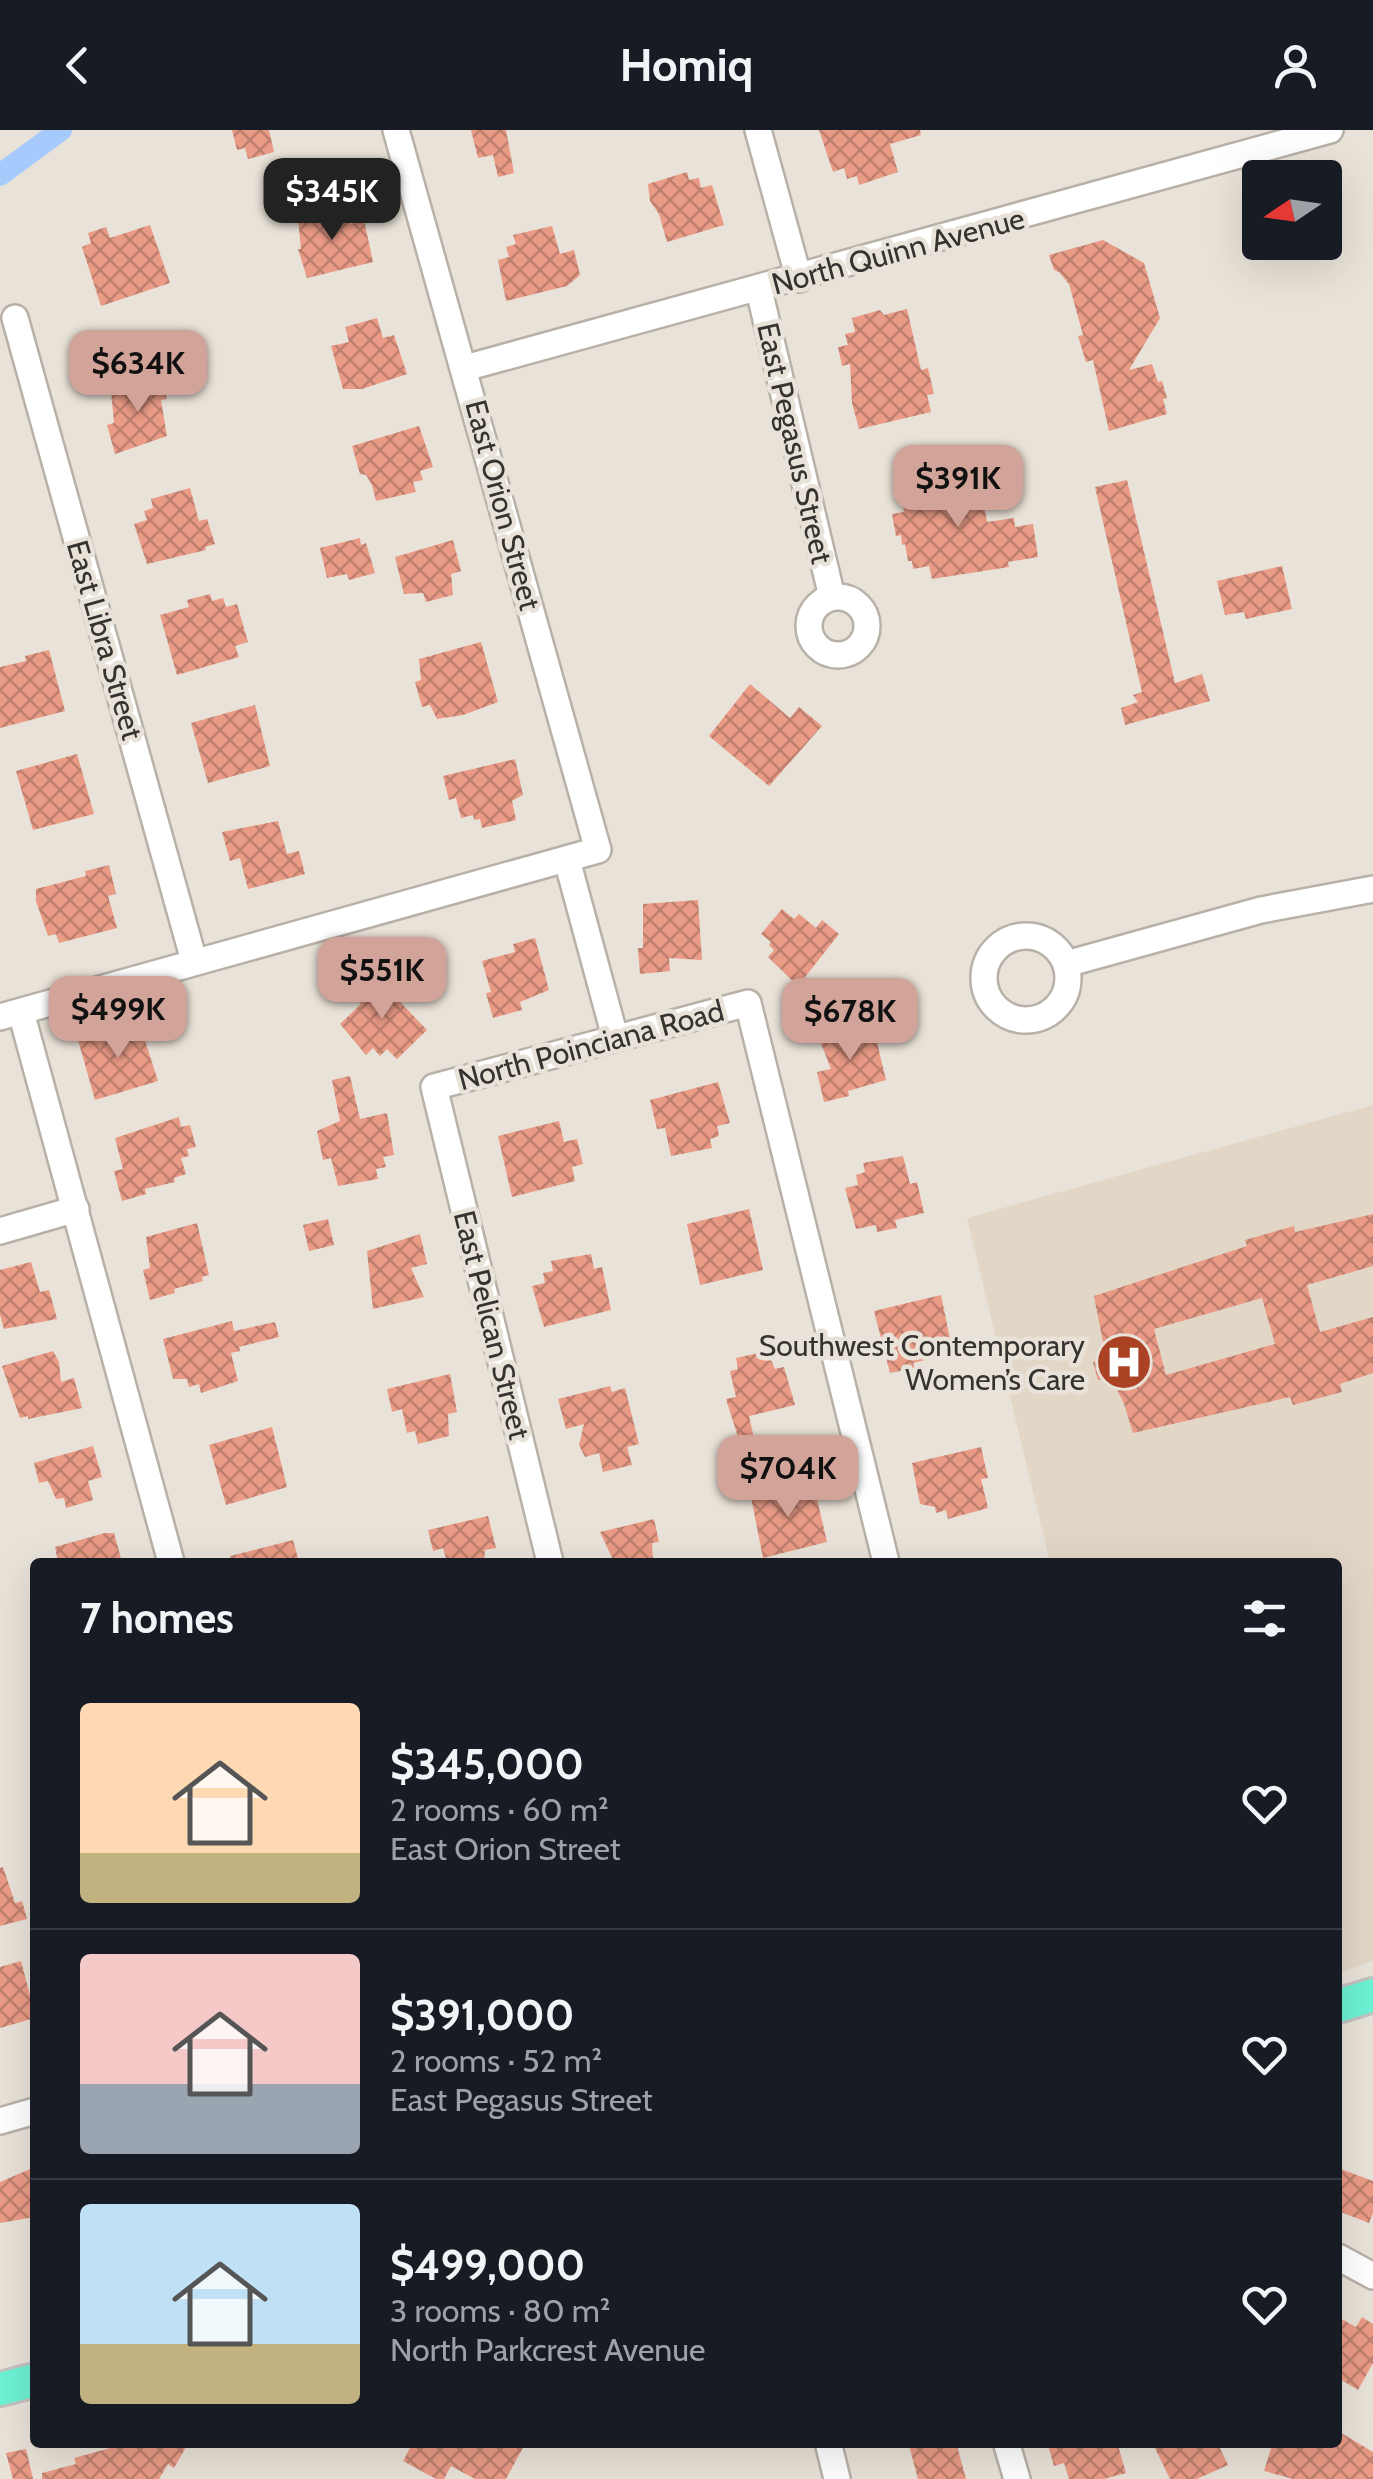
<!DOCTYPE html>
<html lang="en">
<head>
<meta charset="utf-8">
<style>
	body { margin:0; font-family:Cabin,sans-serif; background:#20242c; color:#f1f3f6; height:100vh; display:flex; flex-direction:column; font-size:38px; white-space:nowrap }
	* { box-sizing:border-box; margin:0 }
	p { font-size:32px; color:#9ea1a6 }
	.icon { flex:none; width:55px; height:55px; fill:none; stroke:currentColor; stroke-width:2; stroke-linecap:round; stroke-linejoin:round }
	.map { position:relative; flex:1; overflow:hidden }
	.drawer { position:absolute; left:30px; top:1428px; width:1312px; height:890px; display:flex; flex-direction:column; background:#171b24; border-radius:10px; box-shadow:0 10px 40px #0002 }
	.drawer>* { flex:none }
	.needle { width:65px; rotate:257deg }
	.buttons { position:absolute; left:1242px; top:30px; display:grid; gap:20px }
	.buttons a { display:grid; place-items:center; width:100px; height:100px; border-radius:10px; background:#171b24; box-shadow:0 10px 40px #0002; font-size:50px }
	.price { position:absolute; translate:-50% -85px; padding:0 22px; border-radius:20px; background:#d2a398; color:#111; font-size:32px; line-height:65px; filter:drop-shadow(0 2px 5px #0008) }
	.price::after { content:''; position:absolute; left:50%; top:60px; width:30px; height:22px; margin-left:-15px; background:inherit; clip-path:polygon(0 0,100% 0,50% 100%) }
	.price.current { background:#222; color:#fff }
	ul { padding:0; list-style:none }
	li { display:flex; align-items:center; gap:30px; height:250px; padding:0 50px }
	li+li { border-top:2px solid #363941 }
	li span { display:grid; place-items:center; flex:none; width:280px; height:200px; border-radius:10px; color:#555 }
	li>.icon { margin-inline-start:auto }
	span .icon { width:120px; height:120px; fill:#fffc; stroke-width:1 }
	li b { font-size:42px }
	h2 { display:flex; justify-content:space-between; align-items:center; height:120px; padding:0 50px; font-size:42px }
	header { display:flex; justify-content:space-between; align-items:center; height:130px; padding:0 50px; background:#171b24; font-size:45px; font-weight:700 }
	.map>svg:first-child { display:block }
	.built { fill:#e2d7c7 }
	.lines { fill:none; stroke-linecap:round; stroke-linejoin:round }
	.canal { stroke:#a7cafc; stroke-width:22 }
	.building { fill:url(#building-cross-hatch); fill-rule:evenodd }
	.minor-casing { stroke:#b8b1a8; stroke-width:30 }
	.major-casing { stroke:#c2c2c1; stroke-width:38 }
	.minor { stroke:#fff; stroke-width:25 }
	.major { stroke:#6df2d4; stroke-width:32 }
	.labels { text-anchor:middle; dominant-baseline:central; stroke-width:9; stroke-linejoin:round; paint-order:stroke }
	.street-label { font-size:30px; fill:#35332f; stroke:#e9e2d8 }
	.poi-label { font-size:30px; fill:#35332f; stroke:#e9e2d8; text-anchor:end }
</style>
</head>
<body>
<header><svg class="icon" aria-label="back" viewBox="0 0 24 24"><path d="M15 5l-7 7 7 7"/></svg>Homiq<svg class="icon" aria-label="person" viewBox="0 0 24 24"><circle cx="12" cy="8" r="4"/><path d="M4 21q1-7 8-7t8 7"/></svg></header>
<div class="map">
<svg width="1373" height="2349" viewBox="0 0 1373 2349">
	<defs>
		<pattern id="building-cross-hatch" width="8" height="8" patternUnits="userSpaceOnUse" patternTransform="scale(2.5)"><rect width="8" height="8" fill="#ea9b86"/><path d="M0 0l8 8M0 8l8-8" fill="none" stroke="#be7f6e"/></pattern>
	</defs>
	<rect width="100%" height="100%" fill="#e9e2d8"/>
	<polygon class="built" points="1373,975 1373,1831 1338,1843 1338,1432 1050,1432 967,1088"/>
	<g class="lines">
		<polyline class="canal" points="0,45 61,0"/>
	</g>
	<g class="building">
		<polygon points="232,0 269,0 274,22 248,29 245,18 237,20"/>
		<polygon points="471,0 506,0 514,43 498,47 493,25 478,28"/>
		<polygon points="819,0 920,0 921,5 890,14 898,42 859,55 857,46 847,49 844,38 833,42"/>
		<polygon points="687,42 689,50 699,48 701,58 712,55 724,95 667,112 659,84 650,71 648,54"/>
		<polygon points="336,77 338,86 348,84 351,94 364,90 373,132 307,148 298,119 301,119 298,90"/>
		<polygon points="150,95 170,153 101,176 82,117 91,113 88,103 106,97 110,108"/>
		<polygon points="552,96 560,124 574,120 580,145 567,156 506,171 498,130 509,127 506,117 516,114 513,105"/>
		<polygon points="1103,110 1144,133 1160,188 1129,240 1152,234 1158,252 1162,251 1167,268 1163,269 1167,284 1109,301 1093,230 1086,232 1078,206 1083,205 1069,154 1059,142 1054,140 1049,125"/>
		<polygon points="907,179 921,240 928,238 934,264 927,265 931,282 859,299 852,273 850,234 842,236 838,217 848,215 845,204 855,202 852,188 880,180 884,185"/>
		<polygon points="377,188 383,208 394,205 407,244 362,259 343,259 331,216 349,212 345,197"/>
		<polygon points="161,247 167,269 161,270 167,306 115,324 107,295 114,293 111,261"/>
		<polygon points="419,296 433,337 420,341 423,350 413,352 416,362 376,371 372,355 366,345 360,344 352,316"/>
		<polygon points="978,341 987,392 1014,388 1015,397 1033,394 1038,427 1008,432 1009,437 932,449 929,436 913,439 912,431 908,431 905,414 902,415 901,405 896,406 892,384 904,382 902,369 906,368 904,357"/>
		<polygon points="1127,350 1175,553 1202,544 1210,571 1125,595 1121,578 1138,572 1133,565 1142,562 1095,357"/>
		<polygon points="190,358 199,391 207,389 215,414 205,417 206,420 147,434 134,394 147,390 144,381 153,378 151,369"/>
		<polygon points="360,408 361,415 366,413 375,443 349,450 347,444 327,448 320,418"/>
		<polygon points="453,410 461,441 451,444 453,465 426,472 423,463 404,464 395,427"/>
		<polygon points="1282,436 1292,479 1246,489 1244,482 1225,485 1217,451"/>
		<polygon points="210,464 212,471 223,468 226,477 237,474 248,512 235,516 239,527 177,545 160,485 189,477 187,470"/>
		<polygon points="481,512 498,572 463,585 437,589 430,575 422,577 415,552 421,550 419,529"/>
		<polygon points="49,520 65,581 0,598 0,537 26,531 25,526"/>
		<polygon points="750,554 790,588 799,577 822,596 769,656 709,606"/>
		<polygon points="255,575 270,636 208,653 191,593"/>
		<polygon points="77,624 94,684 33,700 16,641"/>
		<polygon points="515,629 523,665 512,671 516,690 482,698 480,689 474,690 473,685 461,688 456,668 449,670 443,646"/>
		<polygon points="278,691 287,724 299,721 305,744 248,759 240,728 230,731 222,702"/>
		<polygon points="109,735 116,764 108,766 117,798 59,813 56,804 48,806 36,771 36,759 86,746 85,741"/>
		<polygon points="698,770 702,830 669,828 670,841 640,844 638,818 643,818 643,774"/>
		<polygon points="782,779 794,789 799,784 816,798 822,790 839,804 798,856 768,827 774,820 769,815 771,812 761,804"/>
		<polygon points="535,808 549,860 520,872 522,880 493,888 486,863 491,862 482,831 515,822 513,814"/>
		<polygon points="375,846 427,900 397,929 387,919 380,926 373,918 366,925 340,894 361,874 353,866"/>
		<polygon points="139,892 158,951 95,970 78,910"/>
		<polygon points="873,896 886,950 848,961 849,966 824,972 817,942 831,939 819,908"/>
		<polygon points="350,946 360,989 387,983 394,1025 383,1027 386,1037 376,1039 378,1049 338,1056 331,1028 323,1030 317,1001 340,991 332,950"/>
		<polygon points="718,952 730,993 717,996 719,1006 710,1009 712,1018 671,1026 665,998 657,999 650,970"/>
		<polygon points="179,987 181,997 190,995 196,1017 187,1019 189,1026 181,1028 186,1044 174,1048 175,1052 145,1059 146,1064 122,1071 114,1041 123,1039 115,1008"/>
		<polygon points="559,991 564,1012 577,1009 583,1034 572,1037 575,1051 512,1067 498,1006"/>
		<polygon points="903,1026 910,1054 917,1052 924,1083 895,1090 897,1098 877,1102 876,1095 856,1099 845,1058 858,1055 856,1045 865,1042 863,1033"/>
		<polygon points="749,1079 763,1140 700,1155 687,1094"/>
		<path d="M1373,1084V1136L1307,1155L1320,1202L1373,1187V1243L1340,1254L1342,1262L1293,1275L1290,1267L1133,1303L1124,1274L1111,1247L1098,1250L1093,1232L1106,1228L1094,1166L1247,1116L1245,1110L1294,1096L1295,1102ZM1262,1168L1275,1214L1166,1245L1154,1199Z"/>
		<polygon points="328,1089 334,1115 309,1121 303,1095"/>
		<polygon points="197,1093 209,1145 202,1147 203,1151 174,1159 175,1163 150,1170 143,1140 150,1138 146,1107"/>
		<polygon points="420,1104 427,1134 411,1138 424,1167 373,1179 367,1121"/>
		<polygon points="591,1124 594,1139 602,1137 611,1180 544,1197 532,1156 545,1153 543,1143 553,1141 551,1131"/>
		<polygon points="31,1132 40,1162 49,1160 57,1189 4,1199 0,1185 0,1140"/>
		<polygon points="941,1165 953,1223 913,1233 915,1238 890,1243 874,1181"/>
		<polygon points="232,1191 234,1201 275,1192 279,1207 239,1217 240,1221 231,1223 238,1251 201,1263 199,1254 189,1257 187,1249 173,1249 163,1209"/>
		<polygon points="53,1221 59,1232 61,1252 74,1248 82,1278 28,1289 28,1286 20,1288 2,1236"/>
		<polygon points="767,1221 775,1239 784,1237 795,1275 749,1286 758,1326 745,1329 726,1269 736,1267 730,1241 738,1239 736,1228"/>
		<polygon points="450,1244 457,1282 448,1284 449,1306 418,1314 415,1301 407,1303 402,1279 392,1282 387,1259"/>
		<polygon points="610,1256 612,1262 625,1258 639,1314 627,1317 632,1335 603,1342 599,1323 585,1327 579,1315 584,1294 566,1299 558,1269"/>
		<polygon points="272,1297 287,1357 226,1375 209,1315"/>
		<polygon points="93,1316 102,1347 88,1351 93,1370 66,1378 64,1368 56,1369 48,1351 39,1353 34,1333"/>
		<polygon points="981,1317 988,1348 981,1349 988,1378 948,1389 946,1380 936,1383 935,1377 920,1374 912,1333"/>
		<polygon points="813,1352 827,1412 763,1428 751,1367"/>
		<polygon points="488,1386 496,1418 485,1420 484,1432 447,1432 443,1418 433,1421 428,1400"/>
		<polygon points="654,1389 659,1412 652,1413 653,1432 614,1432 600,1402"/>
		<polygon points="105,1403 114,1403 122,1432 58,1432 55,1417"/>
		<polygon points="293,1410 299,1432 231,1432 230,1426"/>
		<polygon points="3,1737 15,1773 22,1771 27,1789 0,1796 0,1738"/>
		<polygon points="21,1831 30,1865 35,1864 35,1888 0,1898 0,1837"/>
		<polygon points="35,2037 35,2087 0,2093 0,2052"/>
		<polygon points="1338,2038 1373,2051 1373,2083 1369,2093 1338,2081"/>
		<polygon points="1338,2187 1356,2197 1362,2187 1373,2194 1373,2233 1358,2260 1338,2248"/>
		<polygon points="1338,2301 1373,2322 1373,2349 1293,2349 1264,2341 1273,2312 1338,2312"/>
		<polygon points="132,2312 189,2312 174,2338 168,2334 159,2349 42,2349 42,2343 76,2334 74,2328"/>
		<polygon points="413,2312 526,2312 506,2349 475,2349 451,2336 444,2349 436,2349 403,2331"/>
		<polygon points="908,2312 956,2312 966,2349 918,2349"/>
		<polygon points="1047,2312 1117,2312 1126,2343 1104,2349 1069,2349 1064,2333 1054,2336"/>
		<polygon points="1152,2312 1217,2312 1228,2335 1197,2349 1170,2349"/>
		<polygon points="26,2319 33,2349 13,2349 6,2323"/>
	</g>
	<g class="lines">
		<g class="minor-casing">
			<g id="minor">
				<polyline points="758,0 799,149"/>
				<polyline points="759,160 832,467"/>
				<polyline points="15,188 194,831"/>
				<polyline points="465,238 1330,0"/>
				<circle cx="838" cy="496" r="29"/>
				<polyline points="567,730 615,907"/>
				<circle cx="1026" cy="848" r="42"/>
				<polyline points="1066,834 1261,780 1373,759"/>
				<polyline points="21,882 171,1432"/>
				<polyline points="0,887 598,720 396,0"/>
				<polyline points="0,1101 76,1079"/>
				<polyline points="550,1432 434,957 748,873 886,1432"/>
				<polyline points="0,1991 35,1981"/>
				<polyline points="1338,2127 1373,2146"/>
				<polyline points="828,2312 837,2349"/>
				<polyline points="1006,2312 1017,2349"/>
			</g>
		</g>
		<g class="major-casing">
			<g id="major">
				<polyline points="1338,1876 1373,1865"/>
				<polyline points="0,2259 35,2250"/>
			</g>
		</g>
		<use href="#minor" class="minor"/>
		<use href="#major" class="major"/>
	</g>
	<defs>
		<g id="hospital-disc" transform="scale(2.875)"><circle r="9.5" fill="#ab4224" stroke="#e9e2d8"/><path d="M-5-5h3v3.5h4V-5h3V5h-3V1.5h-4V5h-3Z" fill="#fff"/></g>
	</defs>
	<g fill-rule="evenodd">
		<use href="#hospital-disc" x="1124" y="1232"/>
	</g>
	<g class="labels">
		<g class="street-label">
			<text transform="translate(898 121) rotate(-15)">North Quinn Avenue</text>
			<text transform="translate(795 313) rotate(77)">East Pegasus Street</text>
			<text transform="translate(503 375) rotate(75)">East Orion Street</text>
			<text transform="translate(105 510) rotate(74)">East Libra Street</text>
			<text transform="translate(591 915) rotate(-15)">North Poinciana Road</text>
			<text transform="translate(492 1195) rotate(76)">East Pelican Street</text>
		</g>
		<g class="poi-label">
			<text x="1085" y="1215">Southwest Contemporary<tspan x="1085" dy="34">Women’s Care</tspan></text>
		</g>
	</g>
</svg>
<div class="buttons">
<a><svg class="needle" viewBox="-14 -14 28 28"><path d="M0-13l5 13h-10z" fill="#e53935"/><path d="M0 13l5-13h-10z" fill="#9ea1a6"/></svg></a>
</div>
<b class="price current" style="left:332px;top:113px">$345K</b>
<b class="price" style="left:138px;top:285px">$634K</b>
<b class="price" style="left:958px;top:400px">$391K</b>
<b class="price" style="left:382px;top:892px">$551K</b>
<b class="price" style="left:118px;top:931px">$499K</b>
<b class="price" style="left:850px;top:933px">$678K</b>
<b class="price" style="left:788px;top:1390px">$704K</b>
<section class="drawer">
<h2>7 homes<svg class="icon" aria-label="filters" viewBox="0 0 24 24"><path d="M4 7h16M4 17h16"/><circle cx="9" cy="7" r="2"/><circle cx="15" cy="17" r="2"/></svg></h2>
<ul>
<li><span style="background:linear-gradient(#ffd9b3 75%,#c2b280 0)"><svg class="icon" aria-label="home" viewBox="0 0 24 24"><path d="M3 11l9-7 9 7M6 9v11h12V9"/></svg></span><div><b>$345,000</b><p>2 rooms · 60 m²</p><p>East Orion Street</p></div><svg class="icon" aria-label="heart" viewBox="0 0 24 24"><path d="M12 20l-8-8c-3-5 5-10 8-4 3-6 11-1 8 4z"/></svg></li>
<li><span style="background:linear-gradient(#f6c9c9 65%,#9aa5b1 0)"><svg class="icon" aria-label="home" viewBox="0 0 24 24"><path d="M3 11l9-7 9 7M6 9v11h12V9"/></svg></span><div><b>$391,000</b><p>2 rooms · 52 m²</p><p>East Pegasus Street</p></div><svg class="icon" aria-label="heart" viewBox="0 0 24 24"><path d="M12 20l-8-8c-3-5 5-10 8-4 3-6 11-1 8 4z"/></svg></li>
<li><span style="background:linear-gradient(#bfe0f5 70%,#c2b280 0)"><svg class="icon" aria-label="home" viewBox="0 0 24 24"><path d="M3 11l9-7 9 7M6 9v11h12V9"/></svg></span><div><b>$499,000</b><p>3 rooms · 80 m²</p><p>North Parkcrest Avenue</p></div><svg class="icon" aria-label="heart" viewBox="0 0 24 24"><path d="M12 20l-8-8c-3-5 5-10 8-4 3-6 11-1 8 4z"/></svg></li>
</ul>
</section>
</div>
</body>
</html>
